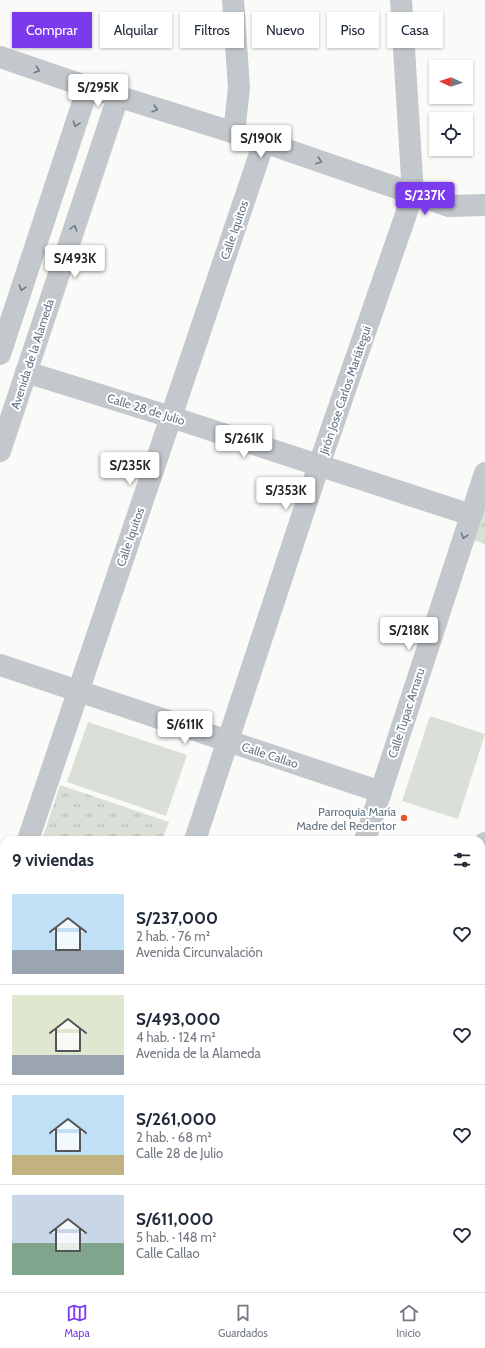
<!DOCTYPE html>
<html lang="es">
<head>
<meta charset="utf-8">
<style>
	body { margin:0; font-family:Cabin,sans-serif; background:#f6f6f7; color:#1f2937; height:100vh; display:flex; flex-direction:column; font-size:15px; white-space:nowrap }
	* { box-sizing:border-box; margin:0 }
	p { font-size:13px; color:#747a83 }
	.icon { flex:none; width:22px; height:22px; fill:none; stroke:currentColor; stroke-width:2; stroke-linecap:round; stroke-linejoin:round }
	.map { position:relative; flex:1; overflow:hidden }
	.drawer { position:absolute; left:0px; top:836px; width:485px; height:456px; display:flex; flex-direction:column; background:#fff; border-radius:12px 12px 0 0; box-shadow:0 1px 3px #0004 }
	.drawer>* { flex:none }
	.top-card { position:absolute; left:12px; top:12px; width:461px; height:36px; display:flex; gap:8px }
	.needle { width:26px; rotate:274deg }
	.tools { position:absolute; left:429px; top:60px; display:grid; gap:8px }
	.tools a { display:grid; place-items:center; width:44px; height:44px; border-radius:0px; background:#fff; box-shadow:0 1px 3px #0004; font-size:20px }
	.price { position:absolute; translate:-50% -34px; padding:0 9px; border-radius:4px; background:#fff; color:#222; font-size:13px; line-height:26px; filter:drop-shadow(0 1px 2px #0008) }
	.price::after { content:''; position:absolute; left:50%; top:24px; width:12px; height:9px; margin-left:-6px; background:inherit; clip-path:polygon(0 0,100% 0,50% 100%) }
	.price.active { background:#7c3aed; color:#fff }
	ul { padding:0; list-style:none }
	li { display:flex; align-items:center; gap:12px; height:100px; padding:0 12px }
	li+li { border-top:1px solid #e0e1e3 }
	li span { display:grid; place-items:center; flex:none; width:112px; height:80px; border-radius:0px; color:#555 }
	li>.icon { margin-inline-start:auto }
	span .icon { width:48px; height:48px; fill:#fffc; stroke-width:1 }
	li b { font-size:17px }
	h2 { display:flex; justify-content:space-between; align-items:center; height:48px; padding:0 12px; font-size:17px }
	.pill { padding:0 14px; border-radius:0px; background:#fff; box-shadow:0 1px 3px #0004; font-size:14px; line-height:36px }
	.pill.active { background:#7c3aed; color:#fff }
	.dock { display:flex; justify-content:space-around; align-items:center; height:56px; border-top:1px solid #e0e1e3; background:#fff; font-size:11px; color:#747a83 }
	.dock a { display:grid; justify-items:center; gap:2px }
	.dock .active { color:#7c3aed }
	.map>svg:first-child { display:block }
	.green { fill:#dadfd7 }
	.park { fill:url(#park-tufts) }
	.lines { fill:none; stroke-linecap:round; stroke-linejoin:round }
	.minor { stroke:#c3c8cc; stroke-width:22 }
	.oneway { stroke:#6a7a87 }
	.poi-dot { fill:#e4572e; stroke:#fff; stroke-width:1.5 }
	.labels { text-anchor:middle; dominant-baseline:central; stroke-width:4; stroke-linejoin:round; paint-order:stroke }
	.street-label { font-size:12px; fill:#657683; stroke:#fff }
	.poi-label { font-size:12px; fill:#657683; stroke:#fff; text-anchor:end }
</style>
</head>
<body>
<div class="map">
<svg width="485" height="1292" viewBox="0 0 485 1292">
	<defs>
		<pattern id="park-tufts" width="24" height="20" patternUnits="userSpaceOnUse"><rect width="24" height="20" fill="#dadfd7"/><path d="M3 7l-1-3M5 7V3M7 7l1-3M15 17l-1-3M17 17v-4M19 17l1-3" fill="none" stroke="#b4b9b4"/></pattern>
	</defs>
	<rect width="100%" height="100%" fill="#fafaf8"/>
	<g class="green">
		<polygon points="430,716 485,734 458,819 402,801"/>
		<polygon points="88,722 187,755 166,816 67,782"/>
	</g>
	<g class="park">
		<polygon points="485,505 485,544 473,540"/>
		<polygon points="60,785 169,822 162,840 42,840"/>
		<polygon points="485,1062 485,1210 481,1221 481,1068"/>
		<polygon points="322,1288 453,1288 450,1292 319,1292"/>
	</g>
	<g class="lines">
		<g class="minor">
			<polyline points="233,0 239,88 234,133"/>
			<polyline points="0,57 88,87 264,142 449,206 485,205"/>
			<polyline points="0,354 88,87"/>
			<polyline points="26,372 171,417 471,515"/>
			<polyline points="0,451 118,97"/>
			<polyline points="0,665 381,792"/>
			<polyline points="28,840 264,142"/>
			<polyline points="195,840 319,465 413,194 401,0"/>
			<polyline points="365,840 485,473"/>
			<polyline points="481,851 485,843"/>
			<polyline points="0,922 4,910"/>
			<polyline points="0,959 4,961"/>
			<polyline points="481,1053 485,1048"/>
			<polyline points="0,1262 4,1263"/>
			<polyline points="481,1275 485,1270"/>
			<polyline points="84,1288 98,1292"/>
			<polyline points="173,1292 176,1288"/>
			<polyline points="308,1292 311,1288"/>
			<polyline points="467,1292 471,1288"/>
		</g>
	</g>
	<defs><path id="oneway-chevron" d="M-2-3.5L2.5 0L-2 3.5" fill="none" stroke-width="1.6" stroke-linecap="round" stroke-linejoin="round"/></defs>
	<g class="oneway">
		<use href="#oneway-chevron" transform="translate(37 70) rotate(19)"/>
		<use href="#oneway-chevron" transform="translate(155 109) rotate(18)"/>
		<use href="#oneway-chevron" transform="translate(76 124) rotate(108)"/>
		<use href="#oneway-chevron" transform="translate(319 161) rotate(19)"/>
		<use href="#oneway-chevron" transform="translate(74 228) rotate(-72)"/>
		<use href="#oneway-chevron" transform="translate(22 288) rotate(108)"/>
		<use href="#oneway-chevron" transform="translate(464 536) rotate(108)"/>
	</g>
	<circle class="poi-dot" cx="404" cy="818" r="4"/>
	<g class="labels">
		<g class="street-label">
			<text transform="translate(234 230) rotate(-71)">Calle Iquitos</text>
			<text transform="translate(32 354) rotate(-72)">Avenida de la Alameda</text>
			<text transform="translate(345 390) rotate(-71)">Jirón Jose Carlos Mariátegui</text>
			<text transform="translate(146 409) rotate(17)">Calle 28 de Julio</text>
			<text transform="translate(130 537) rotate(-71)">Calle Iquitos</text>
			<text transform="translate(406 713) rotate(-72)">Calle Tupac Amaru</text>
			<text transform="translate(270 755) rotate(18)">Calle Callao</text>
		</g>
		<g class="poi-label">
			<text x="396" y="811">Parroquia María<tspan x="396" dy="14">Madre del Redentor</tspan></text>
		</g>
	</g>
</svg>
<div class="tools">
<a><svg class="needle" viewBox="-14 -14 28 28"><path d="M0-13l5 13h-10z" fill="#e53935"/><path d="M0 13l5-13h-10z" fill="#747a83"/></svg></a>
<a><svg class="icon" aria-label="locate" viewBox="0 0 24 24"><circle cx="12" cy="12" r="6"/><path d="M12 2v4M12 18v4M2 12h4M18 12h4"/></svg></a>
</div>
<b class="price" style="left:98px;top:108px">S/295K</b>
<b class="price" style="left:261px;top:159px">S/190K</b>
<b class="price active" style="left:425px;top:216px">S/237K</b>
<b class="price" style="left:75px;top:279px">S/493K</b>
<b class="price" style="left:244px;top:459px">S/261K</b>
<b class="price" style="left:130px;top:486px">S/235K</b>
<b class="price" style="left:286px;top:511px">S/353K</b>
<b class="price" style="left:409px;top:651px">S/218K</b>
<b class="price" style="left:185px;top:745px">S/611K</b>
<div class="top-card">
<a class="pill active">Comprar</a>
<a class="pill">Alquilar</a>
<a class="pill">Filtros</a>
<a class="pill">Nuevo</a>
<a class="pill">Piso</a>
<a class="pill">Casa</a>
</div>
<section class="drawer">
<h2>9 viviendas<svg class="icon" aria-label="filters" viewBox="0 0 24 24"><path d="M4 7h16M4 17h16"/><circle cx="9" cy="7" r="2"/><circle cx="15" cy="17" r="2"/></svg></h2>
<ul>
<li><span style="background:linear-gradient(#bfe0f5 70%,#9aa5b1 0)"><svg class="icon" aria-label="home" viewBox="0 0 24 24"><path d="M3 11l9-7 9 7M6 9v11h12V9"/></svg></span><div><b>S/237,000</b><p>2 hab. · 76 m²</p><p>Avenida Circunvalación</p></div><svg class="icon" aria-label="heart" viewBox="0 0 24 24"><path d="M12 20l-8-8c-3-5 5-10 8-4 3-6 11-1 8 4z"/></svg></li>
<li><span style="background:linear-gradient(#dfe7d0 75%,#9aa5b1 0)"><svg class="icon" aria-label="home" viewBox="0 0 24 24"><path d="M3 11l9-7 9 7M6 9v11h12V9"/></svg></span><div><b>S/493,000</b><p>4 hab. · 124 m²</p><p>Avenida de la Alameda</p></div><svg class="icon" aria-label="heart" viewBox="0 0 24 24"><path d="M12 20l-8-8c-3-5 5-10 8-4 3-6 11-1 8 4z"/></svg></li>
<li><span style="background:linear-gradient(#bfe0f5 75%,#c2b280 0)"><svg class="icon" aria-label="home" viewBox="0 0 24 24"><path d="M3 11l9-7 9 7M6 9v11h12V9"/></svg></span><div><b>S/261,000</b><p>2 hab. · 68 m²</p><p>Calle 28 de Julio</p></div><svg class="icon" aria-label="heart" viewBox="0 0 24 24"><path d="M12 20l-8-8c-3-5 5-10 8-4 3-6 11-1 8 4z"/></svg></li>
<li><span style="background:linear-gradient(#c9d6e8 60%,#7fa58c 0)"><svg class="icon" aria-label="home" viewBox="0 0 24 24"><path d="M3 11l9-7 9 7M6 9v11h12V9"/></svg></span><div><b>S/611,000</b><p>5 hab. · 148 m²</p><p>Calle Callao</p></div><svg class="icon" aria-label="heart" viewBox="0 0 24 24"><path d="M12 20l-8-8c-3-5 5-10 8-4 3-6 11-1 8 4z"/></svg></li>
</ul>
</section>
</div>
<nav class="dock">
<a class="active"><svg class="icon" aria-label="map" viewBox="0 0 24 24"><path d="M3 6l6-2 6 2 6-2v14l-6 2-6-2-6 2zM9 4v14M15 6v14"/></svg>Mapa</a>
<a><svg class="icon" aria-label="saved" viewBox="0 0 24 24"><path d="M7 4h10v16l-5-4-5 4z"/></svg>Guardados</a>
<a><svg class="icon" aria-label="home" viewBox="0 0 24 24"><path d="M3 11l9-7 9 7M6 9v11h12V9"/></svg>Inicio</a>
</nav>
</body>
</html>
